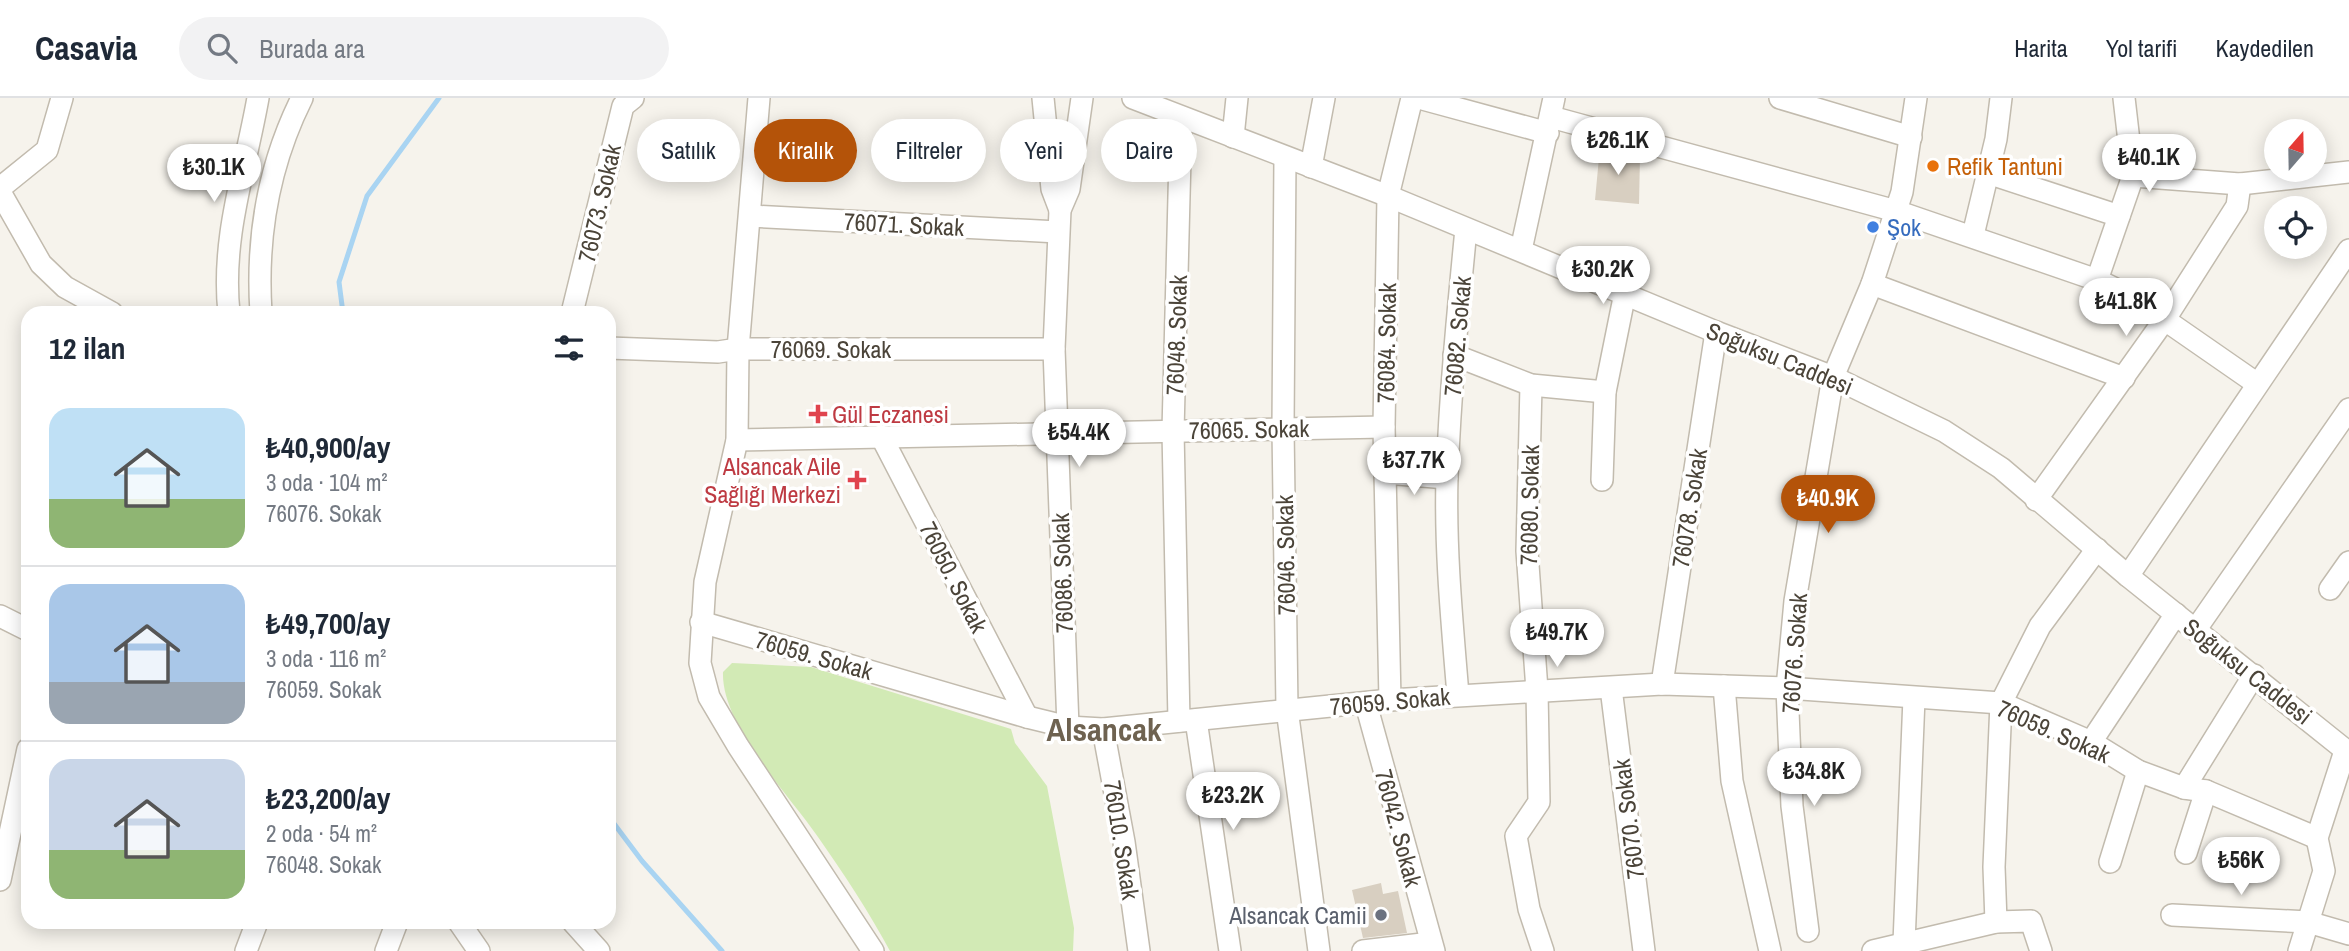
<!DOCTYPE html>
<html lang="tr">
<head>
<meta charset="utf-8">
<style>
	body { margin:0; font-family:"Archivo Narrow",sans-serif; background:#f2f2f3; color:#1f2937; height:100vh; display:flex; flex-direction:column; font-size:26px; white-space:nowrap }
	* { box-sizing:border-box; margin:0 }
	p { font-size:23px; color:#747a83 }
	.icon { flex:none; width:38px; height:38px; fill:none; stroke:currentColor; stroke-width:2; stroke-linecap:round; stroke-linejoin:round }
	.map { position:relative; flex:1; overflow:hidden }
	.sheet { position:absolute; left:21px; top:208px; width:595px; height:623px; display:flex; flex-direction:column; background:#fff; border-radius:21px; box-shadow:0 4px 18px #0003 }
	.sheet>* { flex:none }
	.guide { position:absolute; left:637px; top:21px; width:665px; height:63px; display:flex; gap:14px }
	.needle { width:46px; rotate:20deg }
	.controls { position:absolute; left:2264px; top:21px; display:grid; gap:14px }
	.controls a { display:grid; place-items:center; width:63px; height:63px; border-radius:50%; background:#fff; box-shadow:0 4px 18px #0003; font-size:35px }
	.price { position:absolute; translate:-50% -60px; padding:0 16px; border-radius:24px; background:#fff; color:#222; font-size:23px; line-height:46px; filter:drop-shadow(0 2px 4px #0008) }
	.price::after { content:''; position:absolute; left:50%; top:42px; width:21px; height:16px; margin-left:-10px; background:inherit; clip-path:polygon(0 0,100% 0,50% 100%) }
	.price.selected { background:#b45309; color:#fff }
	ul { padding:0; list-style:none }
	li { display:flex; align-items:center; gap:21px; height:175px; padding:0 28px }
	li+li { border-top:2px solid #e0e1e3 }
	li span { display:grid; place-items:center; flex:none; width:196px; height:140px; border-radius:21px; color:#555 }
	li>.icon { margin-inline-start:auto }
	span .icon { width:84px; height:84px; fill:#fffc; stroke-width:1 }
	li b { font-size:30px }
	h2 { display:flex; justify-content:space-between; align-items:center; height:84px; padding:0 28px; font-size:30px }
	.tag { padding:0 24px; border-radius:32px; background:#fff; box-shadow:0 4px 18px #0003; font-size:24px; line-height:63px }
	.tag.selected { background:#b45309; color:#fff }
	header { display:flex; align-items:center; gap:42px; box-sizing:border-box; height:98px; padding:0 35px; background:#fff; border-bottom:2px solid #e0e1e3 }
	header strong { font-size:33px }
	nav { display:flex; gap:38px; margin-inline-start:auto; font-size:24px }
	.search { width:490px; height:63px; background:#f2f2f3; display:flex; align-items:center; gap:18px; box-sizing:border-box; padding:0 24px; border-radius:38px; color:#747a83; font-size:26px }
	.map>svg:first-child { display:block }
	.green { fill:#d2eab5 }
	.lines { fill:none; stroke-linecap:round; stroke-linejoin:round }
	.stream { stroke:#a9d4f2; stroke-width:5 }
	.building { fill:#d8cfc1 }
	.minor-casing { stroke:#c2bbae; stroke-width:24 }
	.minor { stroke:#fff; stroke-width:21 }
	.food-dot { fill:#e8710a; stroke:#fff; stroke-width:2.5 }
	.shop-dot { fill:#3f7fe0; stroke:#fff; stroke-width:2.5 }
	.health-dot { fill:#e0444e; stroke:#fff; stroke-width:2.5 }
	.worship-dot { fill:#6b7280; stroke:#fff; stroke-width:2.5 }
	.labels { text-anchor:middle; dominant-baseline:central; stroke-width:7; stroke-linejoin:round; paint-order:stroke }
	.food-label { font-size:24px; fill:#c56008; stroke:#fff; text-anchor:start }
	.street-label { font-size:24px; fill:#4b4439; stroke:#fff }
	.shop-label { font-size:24px; fill:#366cbe; stroke:#fff; text-anchor:start }
	.health-label { font-size:24px; fill:#be3a42; stroke:#fff; text-anchor:start }
	.worship-label { font-size:24px; fill:#5b616d; stroke:#fff; text-anchor:end }
	.district-label { font-size:32px; font-weight:bold; fill:#6e6250; stroke:#fff }
</style>
</head>
<body>
<header>
<strong>Casavia</strong>
<div class="search"><svg class="icon" aria-label="search" viewBox="0 0 24 24"><circle cx="10" cy="10" r="6"/><path d="M15 15l6 6"/></svg>Burada ara</div>
<nav><a>Harita</a><a>Yol tarifi</a><a>Kaydedilen</a></nav>
</header>
<div class="map">
<svg width="2349" height="853" viewBox="0 0 2349 853">
	<rect width="100%" height="100%" fill="#f6f3ec"/>
	<path class="green" d="M732,565L811,569L1011,631L1015,645L1047,688L1074,830L1073,853H890C869,814 844,776 818,739C789,697 721,627 723,574Z"/>
	<g class="lines">
		<g class="stream">
			<polyline points="343,215 339,184 367,98 439,0"/>
			<polyline points="609,719 642,763 722,853"/>
		</g>
	</g>
	<g class="building">
		<polygon points="1600,49 1640,58 1639,106 1595,102"/>
		<polygon points="1381,785 1383,796 1398,793 1407,835 1363,840 1352,792"/>
	</g>
	<g class="lines">
		<g class="minor-casing">
			<g id="minor">
				<polyline points="759,0 738,251 737,342 705,484 700,565 709,599 738,648 873,853"/>
				<polyline points="1043,0 1052,91 1060,112"/>
				<polyline points="1133,0 1388,98 1716,234 1833,279 1944,333 2001,370 2128,478 2349,655"/>
				<polyline points="1419,0 1548,35"/>
				<polyline points="1780,0 1911,39"/>
				<polyline points="1551,19 1896,113 2097,182 2132,199 2256,285"/>
				<polyline points="1233,39 1237,0"/>
				<polyline points="1285,59 1283,330 1287,611 1319,853"/>
				<polyline points="1311,69 1324,0"/>
				<polyline points="1988,75 2119,118"/>
				<polyline points="2133,78 2240,86 2349,74"/>
				<polyline points="0,90 47,52 62,0"/>
				<polyline points="0,94 41,166 65,189 112,215"/>
				<polyline points="750,118 1058,134"/>
				<polyline points="1973,137 1996,41 2001,0"/>
				<polyline points="1521,152 1554,0"/>
				<polyline points="2097,182 2133,78 2124,0"/>
				<polyline points="1872,186 2124,280"/>
				<path d="M229,215C221,140 245,73 258,0"/>
				<path d="M261,215C256,139 268,68 302,0"/>
				<polyline points="572,215 623,8 633,0"/>
				<polyline points="609,250 718,254 738,251 1054,251"/>
				<polyline points="1454,257 1531,287 1605,294"/>
				<polyline points="1531,287 1527,453 1537,592 1539,704 1516,738 1529,811 1543,853"/>
				<polyline points="881,338 1027,619"/>
				<polyline points="737,342 1384,329"/>
				<polyline points="1385,375 1447,380"/>
				<polyline points="1602,382 1605,294 1625,195"/>
				<polyline points="2036,402 2165,221 2237,108 2240,86"/>
				<polyline points="2128,478 2349,152"/>
				<polyline points="2330,491 2349,464"/>
				<polyline points="0,518 28,532"/>
				<polyline points="701,524 1027,619 1068,629 1103,631 1390,602 1662,586 1787,590 2001,605 2091,644 2138,673 2184,690 2206,693 2317,740"/>
				<polyline points="2196,531 2349,311"/>
				<polyline points="1662,586 1716,234"/>
				<polyline points="1724,588 1732,683 1770,853"/>
				<polyline points="1611,590 1644,853"/>
				<path d="M1458,597C1452,524 1445,452 1447,379C1450,296 1458,213 1466,131"/>
				<polyline points="1390,602 1384,329 1388,98 1412,0"/>
				<polyline points="1366,606 1434,853"/>
				<polyline points="1196,622 1230,853"/>
				<polyline points="1179,623 1173,333 1181,20"/>
				<polyline points="1068,629 1054,251 1060,112 1069,91 1082,0"/>
				<polyline points="1103,631 1124,744 1139,853"/>
				<polyline points="2091,644 2176,516"/>
				<polyline points="2184,690 2254,577"/>
				<polyline points="2186,755 2206,693"/>
				<polyline points="2110,764 2138,673"/>
				<polyline points="0,782 28,651"/>
				<polyline points="2172,817 2308,824 2349,836"/>
				<polyline points="459,824 479,853"/>
				<polyline points="573,824 599,853"/>
				<polyline points="1996,824 1994,769 2001,605 2040,528 2097,451"/>
				<polyline points="1808,833 1792,708 1787,590 1795,503 1833,279 1872,186 1902,94 1916,0"/>
				<polyline points="1904,845 1914,600"/>
				<polyline points="246,853 257,824"/>
				<polyline points="386,853 397,824"/>
				<polyline points="1363,853 1431,845"/>
				<polyline points="1873,853 1996,824 2031,823 2041,853"/>
				<polyline points="2299,853 2324,773 2317,740 2345,653"/>
			</g>
		</g>
		<use href="#minor" class="minor"/>
	</g>
	<circle class="food-dot" cx="1933" cy="68" r="7"/>
	<circle class="shop-dot" cx="1873" cy="129" r="7"/>
	<g class="health-dot">
		<path d="M814.5 305.5h7v7h7v7h-7v7h-7v-7h-7v-7h7z"/>
		<path d="M853.5 371.5h7v7h7v7h-7v7h-7v-7h-7v-7h7z"/>
	</g>
	<circle class="worship-dot" cx="1381" cy="817" r="7"/>
	<g class="labels">
		<g class="food-label">
			<text x="1947" y="68">Refik Tantuni</text>
		</g>
		<g class="street-label">
			<text transform="translate(599 105) rotate(-77)">76073. Sokak</text>
			<text transform="translate(904 126) rotate(3)">76071. Sokak</text>
			<text transform="translate(1176 237) rotate(-88)">76048. Sokak</text>
			<text transform="translate(1457 238) rotate(-85)">76082. Sokak</text>
			<text transform="translate(1386 245) rotate(-89)">76084. Sokak</text>
			<text x="831" y="251">76069. Sokak</text>
			<text transform="translate(1780 260) rotate(22)">Soğuksu Caddesi</text>
			<text transform="translate(1249 331) rotate(-1)">76065. Sokak</text>
			<text transform="translate(1529 407) rotate(-89)">76080. Sokak</text>
			<text transform="translate(1689 410) rotate(-81)">76078. Sokak</text>
			<text transform="translate(1285 457) rotate(-91)">76046. Sokak</text>
			<text transform="translate(1062 475) rotate(-92)">76086. Sokak</text>
			<text transform="translate(954 479) rotate(63)">76050. Sokak</text>
			<text transform="translate(1794 555) rotate(-86)">76076. Sokak</text>
			<text transform="translate(814 557) rotate(16)">76059. Sokak</text>
			<text transform="translate(2248 573) rotate(38)">Soğuksu Caddesi</text>
			<text transform="translate(1390 603) rotate(-5)">76059. Sokak</text>
			<text transform="translate(2054 633) rotate(24)">76059. Sokak</text>
			<text transform="translate(1628 721) rotate(-97)">76070. Sokak</text>
			<text transform="translate(1399 730) rotate(75)">76042. Sokak</text>
			<text transform="translate(1122 742) rotate(81)">76010. Sokak</text>
		</g>
		<g class="shop-label">
			<text x="1887" y="129">Şok</text>
		</g>
		<g class="health-label">
			<text x="832" y="316">Gül Eczanesi</text>
			<text x="841" y="368" text-anchor="end">Alsancak Aile<tspan x="841" dy="28">Sağlığı Merkezi</tspan></text>
		</g>
		<g class="worship-label">
			<text x="1367" y="817">Alsancak Camii</text>
		</g>
		<g class="district-label">
			<text x="1104" y="631">Alsancak</text>
		</g>
	</g>
</svg>
<div class="controls">
<a><svg class="needle" viewBox="-14 -14 28 28"><path d="M0-13l5 13h-10z" fill="#e53935"/><path d="M0 13l5-13h-10z" fill="#747a83"/></svg></a>
<a><svg class="icon" aria-label="locate" viewBox="0 0 24 24"><circle cx="12" cy="12" r="6"/><path d="M12 2v4M12 18v4M2 12h4M18 12h4"/></svg></a>
</div>
<b class="price" style="left:1618px;top:79px">₺26.1K</b>
<b class="price" style="left:2149px;top:96px">₺40.1K</b>
<b class="price" style="left:214px;top:106px">₺30.1K</b>
<b class="price" style="left:1603px;top:208px">₺30.2K</b>
<b class="price" style="left:2126px;top:240px">₺41.8K</b>
<b class="price" style="left:1079px;top:371px">₺54.4K</b>
<b class="price" style="left:1414px;top:399px">₺37.7K</b>
<b class="price selected" style="left:1828px;top:437px">₺40.9K</b>
<b class="price" style="left:1557px;top:571px">₺49.7K</b>
<b class="price" style="left:1814px;top:710px">₺34.8K</b>
<b class="price" style="left:1233px;top:734px">₺23.2K</b>
<b class="price" style="left:2241px;top:799px">₺56K</b>
<div class="guide">
<a class="tag">Satılık</a>
<a class="tag selected">Kiralık</a>
<a class="tag">Filtreler</a>
<a class="tag">Yeni</a>
<a class="tag">Daire</a>
</div>
<section class="sheet">
<h2>12 ilan<svg class="icon" aria-label="filters" viewBox="0 0 24 24"><path d="M4 7h16M4 17h16"/><circle cx="9" cy="7" r="2"/><circle cx="15" cy="17" r="2"/></svg></h2>
<ul>
<li><span style="background:linear-gradient(#bfe0f5 65%,#8fb573 0)"><svg class="icon" aria-label="home" viewBox="0 0 24 24"><path d="M3 11l9-7 9 7M6 9v11h12V9"/></svg></span><div><b>₺40,900/ay</b><p>3 oda · 104 m²</p><p>76076. Sokak</p></div></li>
<li><span style="background:linear-gradient(#a9c7e8 70%,#9aa5b1 0)"><svg class="icon" aria-label="home" viewBox="0 0 24 24"><path d="M3 11l9-7 9 7M6 9v11h12V9"/></svg></span><div><b>₺49,700/ay</b><p>3 oda · 116 m²</p><p>76059. Sokak</p></div></li>
<li><span style="background:linear-gradient(#c9d6e8 65%,#8fb573 0)"><svg class="icon" aria-label="home" viewBox="0 0 24 24"><path d="M3 11l9-7 9 7M6 9v11h12V9"/></svg></span><div><b>₺23,200/ay</b><p>2 oda · 54 m²</p><p>76048. Sokak</p></div></li>
</ul>
</section>
</div>
</body>
</html>
